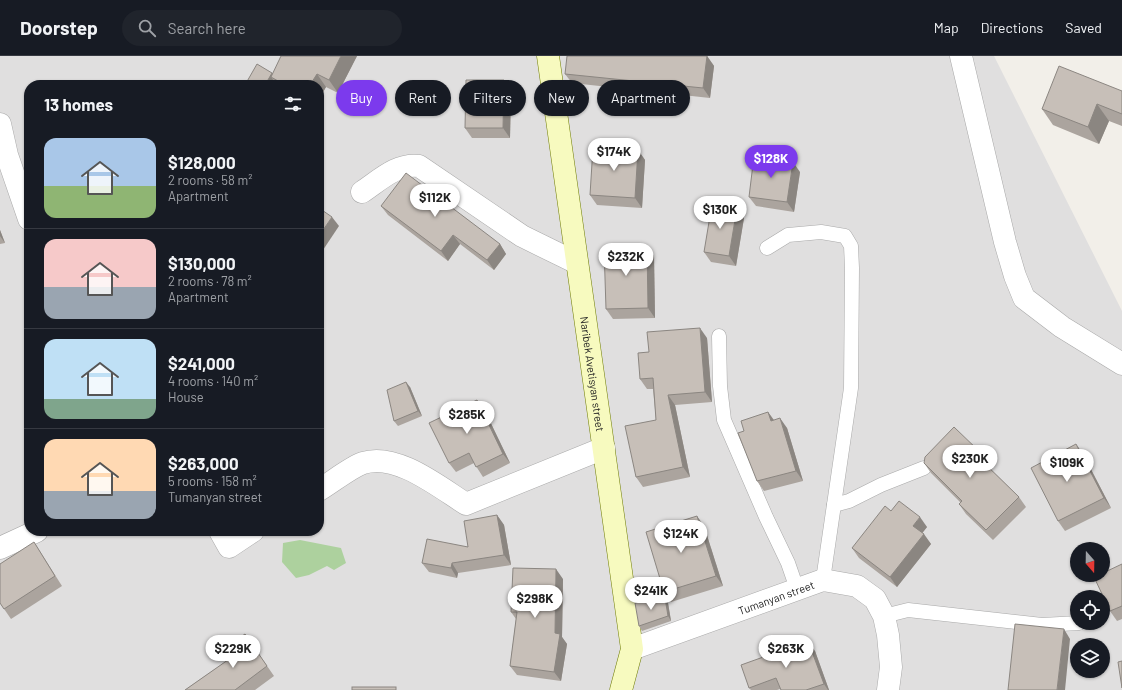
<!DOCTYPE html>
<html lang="en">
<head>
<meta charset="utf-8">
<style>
	body { margin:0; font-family:Barlow,sans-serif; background:#20242c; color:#f1f3f6; height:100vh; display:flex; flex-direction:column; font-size:15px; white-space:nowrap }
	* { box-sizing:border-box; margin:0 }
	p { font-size:13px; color:#9ea1a6 }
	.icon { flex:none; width:22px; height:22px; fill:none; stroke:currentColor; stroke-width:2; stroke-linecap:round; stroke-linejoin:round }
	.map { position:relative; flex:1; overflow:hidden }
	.drawer { position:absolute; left:24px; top:24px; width:300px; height:456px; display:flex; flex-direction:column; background:#171b24; border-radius:16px; box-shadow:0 1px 3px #0004 }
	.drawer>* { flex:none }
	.hud { position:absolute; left:336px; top:24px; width:380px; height:36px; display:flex; gap:8px }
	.needle { width:26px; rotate:160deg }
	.tools { position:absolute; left:1070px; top:486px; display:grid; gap:8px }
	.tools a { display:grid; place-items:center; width:40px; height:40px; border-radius:50%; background:#171b24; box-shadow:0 1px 3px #0004; font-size:20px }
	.price { position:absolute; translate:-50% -34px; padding:0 9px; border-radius:14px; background:#fff; color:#222; font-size:13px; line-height:26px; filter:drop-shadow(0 1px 2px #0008) }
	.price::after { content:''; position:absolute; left:50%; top:24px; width:12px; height:9px; margin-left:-6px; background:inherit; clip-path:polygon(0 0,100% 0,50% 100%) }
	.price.current { background:#7c3aed; color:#fff }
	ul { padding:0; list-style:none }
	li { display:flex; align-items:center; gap:12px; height:100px; padding:0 20px }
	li+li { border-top:1px solid #363941 }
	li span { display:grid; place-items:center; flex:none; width:112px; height:80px; border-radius:12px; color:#555 }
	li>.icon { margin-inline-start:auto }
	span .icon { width:48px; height:48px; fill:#fffc; stroke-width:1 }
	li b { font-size:17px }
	h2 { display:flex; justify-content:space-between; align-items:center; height:48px; padding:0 20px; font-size:17px }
	.tag { padding:0 14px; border-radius:18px; background:#171b24; box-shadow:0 1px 3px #0004; font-size:14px; line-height:36px }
	.tag.current { background:#7c3aed; color:#fff }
	header { display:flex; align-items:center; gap:24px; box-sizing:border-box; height:56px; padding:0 20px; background:#171b24; border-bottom:1px solid #363941 }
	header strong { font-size:19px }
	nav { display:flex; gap:22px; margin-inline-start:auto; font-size:14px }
	.search { width:280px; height:36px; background:#20242c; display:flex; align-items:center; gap:10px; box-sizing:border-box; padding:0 14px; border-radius:22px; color:#9ea1a6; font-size:15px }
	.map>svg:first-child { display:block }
	.residential { fill:#e0dfdf; fill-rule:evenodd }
	.forest { fill:#add19e }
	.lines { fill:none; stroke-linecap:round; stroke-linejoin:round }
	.lane-casing { stroke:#a9a9a9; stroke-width:15 }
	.street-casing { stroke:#a9a9a9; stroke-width:23 }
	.secondary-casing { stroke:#707d05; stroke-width:23 }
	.lane { stroke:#fff; stroke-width:14 }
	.street { stroke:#fff; stroke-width:22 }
	.secondary { stroke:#f7fabf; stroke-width:22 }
	.wall { fill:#aba49e }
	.shaded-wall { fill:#8b8681 }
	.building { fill:#c7bfb8; stroke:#8b8681 }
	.labels { text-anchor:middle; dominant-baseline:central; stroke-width:3.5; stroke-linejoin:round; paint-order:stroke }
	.street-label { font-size:11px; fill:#222; stroke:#fff }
</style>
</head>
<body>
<header>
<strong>Doorstep</strong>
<div class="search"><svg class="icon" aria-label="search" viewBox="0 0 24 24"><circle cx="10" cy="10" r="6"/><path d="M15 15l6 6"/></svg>Search here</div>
<nav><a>Map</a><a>Directions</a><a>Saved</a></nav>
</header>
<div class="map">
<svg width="1122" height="634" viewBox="0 0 1122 634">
	<rect width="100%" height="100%" fill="#f2efe9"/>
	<path class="residential" d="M0,0H994L1122,255V634H0ZM29,29H319V475H29ZM1077,493H1103V519H1077ZM1077,541H1103V567H1077ZM1077,589H1103V615H1077Z"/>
	<polygon class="forest" points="300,484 341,492 346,507 334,514 327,510 309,519 296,522 282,506 283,487"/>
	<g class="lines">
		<g class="lane-casing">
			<g id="lane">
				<polyline points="767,192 788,179 821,176 845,180 851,190 852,212 851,332 823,524"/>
				<polyline points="719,280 720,330 724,364 766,461 788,507 797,533"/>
				<polyline points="834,449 849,445 881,429 924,412"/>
				<polyline points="884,560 908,554 1042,569 1079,567"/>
			</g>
		</g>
		<g class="street-casing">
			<g id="street">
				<polyline points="961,0 1005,186 1015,220 1024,242 1062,271 1122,308"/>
				<polyline points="0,68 7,99 29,163"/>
				<path d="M362,136C380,124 397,107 419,110L522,180L577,207"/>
				<path d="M319,434C331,427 351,411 363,407C396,396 439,431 466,448L604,392"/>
				<polyline points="220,475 229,491 253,475"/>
				<polyline points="0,492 37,475"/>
				<path id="s1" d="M632,593L823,524L857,530L875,543L884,560L888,579L891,611L888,634"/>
			</g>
		</g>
		<g class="secondary-casing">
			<g id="secondary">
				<path id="s2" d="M548,0L632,593L621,634"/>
			</g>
		</g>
		<use href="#lane" class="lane"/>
		<use href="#street" class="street"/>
		<use href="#secondary" class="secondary"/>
	</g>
	<g class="wall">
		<polygon points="357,0 338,37 326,31 319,43 319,29 276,29 274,25 271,29 245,29 272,17"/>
		<polygon points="707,0 714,10 710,42 572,27 565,18"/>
		<polygon points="504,24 511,34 510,82 472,82 465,72"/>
		<polygon points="1122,35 1122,70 1109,65 1099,88 1053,69 1042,53"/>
		<polygon points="638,94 645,104 642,152 597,149 590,139"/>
		<polygon points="800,116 794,156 756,150 749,141"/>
		<polygon points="381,150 500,188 506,198 494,214 460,188 448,205 388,159"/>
		<polygon points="744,162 736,210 711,206 704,196"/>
		<polygon points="0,174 5,187 0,188"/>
		<polygon points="654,200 655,262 613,263 606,253"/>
		<polygon points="707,282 712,346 675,349 690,421 643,431 636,421 656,364 653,333 647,333 640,323 649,296"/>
		<polygon points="410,331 422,360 398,370 394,365"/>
		<polygon points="484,353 510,407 483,421 474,407 456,416 449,407"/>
		<polygon points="768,356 774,364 787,372 803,425 764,435 757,425 744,375"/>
		<polygon points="981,397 988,407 986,409 1019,441 1026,451 993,484 966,458 959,448 961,447 931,417 924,407"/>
		<polygon points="1083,398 1111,452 1065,475 1058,465"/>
		<polygon points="891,455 927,471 922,477 931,488 897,531 859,502 852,492"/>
		<polygon points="497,459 504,469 511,509 458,517 457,522 429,516 422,507 468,491"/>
		<polygon points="704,470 723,530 671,546 664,536"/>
		<polygon points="34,486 62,530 11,563 0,547"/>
		<polygon points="1122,508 1122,563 1117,565 1110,555"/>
		<polygon points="563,523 562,581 567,588 561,625 517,619 510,610 516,563 511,556"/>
		<polygon points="668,547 671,565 642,575 639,570"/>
		<polygon points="245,578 274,620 255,634 185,634 235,599"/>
		<polygon points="815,595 829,634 781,634 780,633 777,634 751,634 749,632"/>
	</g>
	<g class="shaded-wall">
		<polygon points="341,0 357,0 338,37 329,24"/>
		<polygon points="707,0 714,10 710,42 703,32"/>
		<polygon points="272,17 276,22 271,21 274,25 271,29 265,29"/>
		<polygon points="317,18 326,31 319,43 319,29 310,29"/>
		<polygon points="504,24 511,34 510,82 503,72"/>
		<polygon points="1097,48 1109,65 1099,88 1088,71"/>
		<polygon points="638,94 645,104 642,152 635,142"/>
		<polygon points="793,106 800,116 794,156 787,146"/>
		<polygon points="737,152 744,162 736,210 729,200"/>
		<polygon points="332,161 339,170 319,200 319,180"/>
		<polygon points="0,174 5,187 0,180"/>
		<polygon points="453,179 460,188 448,205 441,195"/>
		<polygon points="500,188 506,198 494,214 487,204"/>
		<polygon points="647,190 654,200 655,262 648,252"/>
		<polygon points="700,272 707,282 712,346 705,336"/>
		<polygon points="406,326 410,331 422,360 418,355"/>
		<polygon points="668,339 675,349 690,421 683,411"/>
		<polygon points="477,344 484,353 510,407 503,398"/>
		<polygon points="768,356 775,366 771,365"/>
		<polygon points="780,362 787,372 803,425 796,415"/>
		<polygon points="1076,388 1083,398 1111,452 1104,442"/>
		<polygon points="497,459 504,469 511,509 504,499"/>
		<polygon points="697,460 704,470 723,530 716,520"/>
		<polygon points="920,461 927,471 920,480 913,470"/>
		<polygon points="924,478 931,488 897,531 890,521"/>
		<polygon points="452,507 458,517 457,522 451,512"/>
		<polygon points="556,513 563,523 562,581 567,588 561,625 554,616 555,577"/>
		<polygon points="665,542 668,547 671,565 668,560"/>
		<polygon points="1064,573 1070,583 1065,634 1057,634"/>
		<polygon points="808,585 815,595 829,634 828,634 824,628"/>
	</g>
	<g class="building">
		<polygon points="281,0 341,0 329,24 317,18 310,29 285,29 271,21"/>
		<polygon points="567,0 707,0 703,32 565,18"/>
		<polygon points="257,8 272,17 265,29 245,29"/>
		<polygon points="1059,10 1122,35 1122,58 1097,48 1088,71 1042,53"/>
		<polygon points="466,24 504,24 503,72 465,72"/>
		<polygon points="593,91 638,94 635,142 590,139"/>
		<polygon points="754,100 793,106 787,146 749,141"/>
		<polygon points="406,117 500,188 487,204 453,179 441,195 381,150"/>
		<polygon points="712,148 737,152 729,200 704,196"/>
		<polygon points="319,152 332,161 319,180"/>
		<polygon points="647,190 648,252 606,253 604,191"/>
		<polygon points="700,272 705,336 668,339 683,411 636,421 625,370 656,364 653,322 640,323 638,297 649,296 647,276"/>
		<polygon points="406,326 418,355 394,365 387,334"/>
		<polygon points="477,344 503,398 476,411 469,397 449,407 429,367"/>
		<polygon points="768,356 771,365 780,362 796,415 757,425 738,377 744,375 741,365"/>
		<polygon points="954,371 981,397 978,401 1019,441 986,474 959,448 962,445 924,407 925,401"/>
		<polygon points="1076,388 1104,442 1058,465 1031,412"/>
		<polygon points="29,391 29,404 25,393"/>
		<polygon points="899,445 920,461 913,470 924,478 890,521 852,492 885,450 891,455"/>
		<polygon points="497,459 504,499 452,507 451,512 422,507 427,483 468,491 464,465"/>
		<polygon points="697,460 716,520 664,536 646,476"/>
		<polygon points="34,486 55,520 4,553 0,547 0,508"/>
		<polygon points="1122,508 1122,550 1110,555 1094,521 1098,519 1103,519 1103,517"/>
		<polygon points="513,512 556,513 555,577 560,578 554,616 510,610 517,556 511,556"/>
		<polygon points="665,542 668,560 639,570 635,547"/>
		<polygon points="1015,568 1064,573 1057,634 1008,634"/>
		<polygon points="245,578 267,610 235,634 185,634 235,599 228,590"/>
		<polygon points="808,585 824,628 806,634 781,634 776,622 749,632 741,609"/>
		<polygon points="1122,605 1122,632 1118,606"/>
		<rect x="352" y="631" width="44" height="3"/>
	</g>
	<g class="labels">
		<g class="street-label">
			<text stroke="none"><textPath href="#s2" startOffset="321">Naribek Avetisyan street</textPath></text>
			<text stroke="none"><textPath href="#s1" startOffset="153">Tumanyan street</textPath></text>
		</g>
	</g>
</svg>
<div class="tools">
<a><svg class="needle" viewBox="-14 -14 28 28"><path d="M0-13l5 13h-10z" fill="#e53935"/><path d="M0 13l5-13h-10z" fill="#9ea1a6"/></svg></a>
<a><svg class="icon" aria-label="locate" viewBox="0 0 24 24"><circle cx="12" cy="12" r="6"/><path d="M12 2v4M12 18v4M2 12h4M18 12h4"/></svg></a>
<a><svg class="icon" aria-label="layers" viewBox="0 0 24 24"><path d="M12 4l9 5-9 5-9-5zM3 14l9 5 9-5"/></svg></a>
</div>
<b class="price" style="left:614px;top:116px">$174K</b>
<b class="price current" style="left:771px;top:123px">$128K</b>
<b class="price" style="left:435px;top:162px">$112K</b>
<b class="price" style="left:720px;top:174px">$130K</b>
<b class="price" style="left:626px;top:221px">$232K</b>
<b class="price" style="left:467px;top:379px">$285K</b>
<b class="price" style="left:970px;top:423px">$230K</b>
<b class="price" style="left:1067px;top:427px">$109K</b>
<b class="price" style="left:681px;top:498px">$124K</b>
<b class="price" style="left:651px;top:555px">$241K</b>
<b class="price" style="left:535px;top:563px">$298K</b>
<b class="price" style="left:233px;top:613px">$229K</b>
<b class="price" style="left:786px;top:613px">$263K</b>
<div class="hud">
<a class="tag current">Buy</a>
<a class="tag">Rent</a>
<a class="tag">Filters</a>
<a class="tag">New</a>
<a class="tag">Apartment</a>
</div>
<section class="drawer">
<h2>13 homes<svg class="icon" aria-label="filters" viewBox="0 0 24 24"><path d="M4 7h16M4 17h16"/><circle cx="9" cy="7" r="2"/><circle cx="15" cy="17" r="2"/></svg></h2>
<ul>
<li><span style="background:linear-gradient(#a9c7e8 60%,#8fb573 0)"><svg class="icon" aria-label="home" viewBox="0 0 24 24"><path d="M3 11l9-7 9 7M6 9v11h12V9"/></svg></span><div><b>$128,000</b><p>2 rooms · 58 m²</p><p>Apartment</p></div></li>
<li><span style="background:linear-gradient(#f6c9c9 60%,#9aa5b1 0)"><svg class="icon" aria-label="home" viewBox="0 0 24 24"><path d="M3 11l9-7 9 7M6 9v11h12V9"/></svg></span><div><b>$130,000</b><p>2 rooms · 78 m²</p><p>Apartment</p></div></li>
<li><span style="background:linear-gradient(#bfe0f5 75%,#7fa58c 0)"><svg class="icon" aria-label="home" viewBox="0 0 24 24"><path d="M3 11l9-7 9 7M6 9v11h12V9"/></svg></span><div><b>$241,000</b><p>4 rooms · 140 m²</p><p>House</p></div></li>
<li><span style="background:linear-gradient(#ffd9b3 65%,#9aa5b1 0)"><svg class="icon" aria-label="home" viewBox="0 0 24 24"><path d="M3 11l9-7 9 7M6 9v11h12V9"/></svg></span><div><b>$263,000</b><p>5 rooms · 158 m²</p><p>Tumanyan street</p></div></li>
</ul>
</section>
</div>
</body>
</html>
